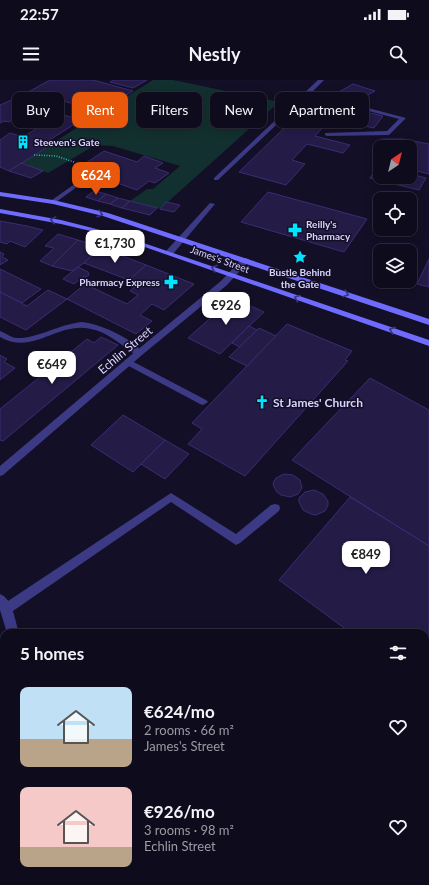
<!DOCTYPE html>
<html lang="en">
<head>
<meta charset="utf-8">
<style>
	body { margin:0; font-family:Lato,sans-serif; background:#1c1929; color:#f1f3f6; height:100vh; display:flex; flex-direction:column; font-size:15px; white-space:nowrap }
	* { box-sizing:border-box; margin:0 }
	p { font-size:13px; color:#9b9ba3 }
	.icon { flex:none; width:22px; height:22px; fill:none; stroke:currentColor; stroke-width:2; stroke-linecap:round; stroke-linejoin:round }
	.map { position:relative; flex:1; overflow:hidden }
	.drawer { position:absolute; left:0px; top:549px; width:429px; height:256px; display:flex; flex-direction:column; background:#0e0b1c; border-radius:12px 12px 0 0; box-shadow:0 2px 10px #0003,0 0 0 1px #2e2b3b }
	.drawer>* { flex:none }
	.guide { position:absolute; left:12px; top:12px; width:405px; height:36px; display:flex; gap:8px }
	.needle { width:26px; rotate:35deg }
	.controls { position:absolute; left:373px; top:60px; display:grid; gap:8px }
	.controls a { display:grid; place-items:center; width:44px; height:44px; border-radius:8px; background:#0e0b1c; box-shadow:0 2px 10px #0003,0 0 0 1px #2e2b3b; font-size:20px }
	.price { position:absolute; translate:-50% -34px; padding:0 9px; border-radius:8px; background:#fff; color:#222; font-size:13px; line-height:26px; filter:drop-shadow(0 1px 2px #0008) }
	.price::after { content:''; position:absolute; left:50%; top:24px; width:12px; height:9px; margin-left:-6px; background:inherit; clip-path:polygon(0 0,100% 0,50% 100%) }
	.price.on { background:#ea580c; color:#fff }
	ul { padding:0; list-style:none }
	li { display:flex; align-items:center; gap:12px; height:100px; padding:0 20px }
	li span { display:grid; place-items:center; flex:none; width:112px; height:80px; border-radius:8px; color:#555 }
	li>.icon { margin-inline-start:auto }
	span .icon { width:48px; height:48px; fill:#fffc; stroke-width:1 }
	li b { font-size:17px }
	h2 { display:flex; justify-content:space-between; align-items:center; height:48px; padding:0 20px; font-size:17px }
	.pill { padding:0 14px; border-radius:8px; background:#0e0b1c; box-shadow:0 2px 10px #0003,0 0 0 1px #2e2b3b; font-size:14px; line-height:36px }
	.pill.on { background:#ea580c; color:#fff }
	.status { display:flex; justify-content:space-between; align-items:center; height:28px; padding:0 20px; background:#0e0b1c; direction:ltr }
	.status svg { height:11px; fill:currentColor }
	header { display:flex; justify-content:space-between; align-items:center; height:52px; padding:0 20px; background:#0e0b1c; font-size:18px; font-weight:700 }
	.map>svg:first-child { display:block }
	.green { fill:#12302f }
	.building { fill:#241b47; stroke:#3b2d73 }
	.lines { fill:none; stroke-linecap:round; stroke-linejoin:round }
	.path { stroke:#2fb8b0; stroke-width:1.5; stroke-dasharray:1 1.5; stroke-linecap:butt }
	.service { fill:#3d3a85; fill-rule:evenodd }
	.minor { fill:#3d3a85; fill-rule:evenodd }
	.secondary { fill:#6f6bff; fill-rule:evenodd }
	.oneway { stroke:#38347d }
	.labels { text-anchor:middle; dominant-baseline:central; stroke-width:3; stroke-linejoin:round; paint-order:stroke }
	.far-poi-label { font-size:10px; font-weight:bold; fill:#d9d4ff; stroke:#130f26; text-anchor:start }
	.far-street-label { font-size:10px; fill:#d9d4ff; stroke:#130f26 }
	.street-label { font-size:12px; fill:#d9d4ff; stroke:#130f26 }
	.poi-label { font-size:12px; font-weight:bold; fill:#d9d4ff; stroke:#130f26; text-anchor:start }
</style>
</head>
<body>
<div class="status"><b>22:57</b><svg viewBox="0 0 49 12"><path d="M0 12V9h3v3zM5 12V6h3v6zM10 12V3h3v9zM15 12V0h3v12zM26 1h20v11H26zM47 4h2v5h-2z"/></svg></div>
<header><svg class="icon" aria-label="menu" viewBox="0 0 24 24"><path d="M4 6h16M4 12h16M4 18h16"/></svg>Nestly<svg class="icon" aria-label="search" viewBox="0 0 24 24"><circle cx="10" cy="10" r="6"/><path d="M15 15l6 6"/></svg></header>
<div class="map">
<svg width="429" height="805" viewBox="0 0 429 805">
	<rect width="100%" height="100%" fill="#130f26"/>
	<polygon class="green" points="153,0 173,0 279,22 160,129 130,121 147,109 153,109 180,86 113,66 96,65 92,67 48,93 21,83"/>
	<g class="building">
		<polygon points="50,0 93,0 133,11 100,31 63,21 53,27 19,17"/>
		<polygon points="114,0 147,0 133,8 110,2"/>
		<polygon points="353,4 375,11 359,20 337,13"/>
		<polygon points="14,19 39,25 9,42 4,41 0,43 0,25"/>
		<polygon points="313,20 383,36 374,48 320,36 315,41 326,44 315,56 350,65 343,73 307,64 292,80 305,84 286,105 239,92"/>
		<polygon points="60,34 81,40 43,64 46,68 9,91 0,87 0,60 10,53 23,57"/>
		<polygon points="382,59 403,59 429,64 429,94 410,89 410,67 380,67 380,74 373,72"/>
		<polygon points="104,71 137,82 144,76 163,83 155,88 169,93 155,103 149,101 137,110 77,89"/>
		<polygon points="21,83 43,91 31,98 9,91"/>
		<polygon points="378,86 380,87 380,97 410,97 410,94 426,98 419,110 370,98"/>
		<polygon points="94,111 106,114 98,121 86,117"/>
		<polygon points="268,112 367,139 344,172 241,142"/>
		<polygon points="106,114 118,118 110,124 98,121"/>
		<polygon points="118,118 130,121 122,128 110,124"/>
		<polygon points="130,121 157,128 150,135 122,128"/>
		<polygon points="166,122 180,125 174,132 160,129"/>
		<polygon points="0,141 27,146 43,150 25,167 10,161 7,164 0,162"/>
		<polygon points="58,154 78,160 52,186 40,181 54,168 45,166"/>
		<polygon points="78,160 100,167 84,183 72,191 52,186"/>
		<polygon points="100,167 146,185 129,200 84,183"/>
		<polygon points="0,172 4,174 2,177 8,180 0,185"/>
		<polygon points="429,179 429,207 417,204"/>
		<polygon points="146,185 194,204 164,230 152,224 140,235 152,241 136,254 67,219 85,204 127,224 138,215 130,211 138,204 129,200"/>
		<polygon points="78,187 88,192 89,195 86,197 84,196 74,204 63,199"/>
		<polygon points="0,189 41,209 22,223 0,212"/>
		<polygon points="48,210 67,219 26,250 0,237 0,212 27,226"/>
		<polygon points="233,218 264,232 220,274 188,258"/>
		<polygon points="287,244 352,271 345,280 348,281 245,396 188,364 202,349 192,343"/>
		<polygon points="249,246 257,250 240,267 232,263"/>
		<polygon points="259,248 276,256 247,286 229,277"/>
		<polygon points="101,257 118,265 3,361 0,360 0,329 87,259 94,263"/>
		<polygon points="0,275 7,279 4,282 15,288 0,300"/>
		<polygon points="370,298 429,330 429,466 292,380"/>
		<polygon points="123,335 165,360 133,392 91,365"/>
		<polygon points="165,360 189,374 165,399 141,384"/>
		<polygon points="284,394 293,395 300,400 302,408 298,414 290,417 281,415 277,412 273,405 274,401 276,398"/>
		<polygon points="314,410 323,414 328,421 328,425 325,431 316,435 311,434 303,430 299,422 299,418 305,412"/>
		<polygon points="350,417 429,466 429,610 425,607 425,553 351,553 279,500"/>
		<polygon points="425,607 429,610 429,805 341,805 337,801 425,801"/>
	</g>
	<g class="lines">
		<polyline class="path" points="34,75 56,76 74,82"/>
		<g class="service">
			<polygon points="318,0 324,0 311,13 406,38 389,55 327,56 325,55 325,53 387,51 399,39 308,15 218,100 214,100 214,98"/>
			<polygon points="86,96 88,97 88,99 56,122 52,122 52,120"/>
			<polygon points="210,123 215,124 173,174 167,174 167,170"/>
			<path d="M82,242C100,244 132,258 143,273L142,275H136C122,266 108,252 91,249C57,241 34,276 0,257V251C6,253 11,258 17,258C36,259 60,244 82,242Z"/>
			<polygon points="128,279 206,320 208,322 203,325 200,324 125,284 124,282 125,280"/>
			<polygon points="171,413 236,454 271,425 275,424 279,425 280,428 279,431 240,463 236,465 171,422 10,533 6,534 2,533 0,529 2,525"/>
			<polygon points="76,801 93,801 94,805 77,805"/>
			<polygon points="240,801 255,801 254,805 239,805"/>
		</g>
		<g class="minor">
			<polygon points="243,178 246,178 250,180 227,205 142,275 3,395 0,396 0,386 136,271 221,201"/>
			<path d="M0,514C13,519 15,541 19,553H7L0,530Z"/>
			<polygon points="4,709 4,735 0,737 0,711"/>
		</g>
		<g class="secondary">
			<polygon points="0,112 53,120 108,133 429,239 429,245 103,136 53,124 0,116"/>
			<polygon points="0,129 61,140 120,155 429,260 429,266 116,157 61,144 0,133"/>
		</g>
	</g>
	<defs><path id="oneway-chevron" d="M-2-3.5L2.5 0L-2 3.5" fill="none" stroke-width="1.6" stroke-linecap="round" stroke-linejoin="round"/></defs>
	<g class="oneway">
		<use href="#oneway-chevron" transform="translate(100 134) rotate(17)"/>
		<use href="#oneway-chevron" transform="translate(53 140) rotate(-169)"/>
		<use href="#oneway-chevron" transform="translate(214 188) rotate(-160)"/>
		<use href="#oneway-chevron" transform="translate(346 214) rotate(19)"/>
		<use href="#oneway-chevron" transform="translate(297 218) rotate(-161)"/>
		<use href="#oneway-chevron" transform="translate(392 250) rotate(-161)"/>
	</g>
	<defs>
		<g id="building-bare" transform="scale(1.08)"><path d="M-4-6H4V6H1V3H-1V6H-4ZM-2.5-4.3h1.7v1.8h-1.7ZM.8-4.3h1.7v1.8H.8ZM-2.5-1h1.7V.8h-1.7ZM.8-1h1.7V.8H.8Z" fill="#00e5ff" stroke="#130f26" stroke-width="2.5" paint-order="stroke"/></g>
		<g id="pharmacy-bare" transform="scale(1.08)"><path d="M-2-6h4v4h4v4h-4v4h-4v-4h-4v-4h4Z" fill="#00e5ff" stroke="#130f26" stroke-width="2.5" paint-order="stroke"/></g>
		<g id="sight-bare" transform="scale(1.08)"><path d="M0-6L1.8-2.2L6-1.7L2.9 1.2L3.7 5.4L0 3.3L-3.7 5.4L-2.9 1.2L-6-1.7L-1.8-2.2Z" fill="#00e5ff" stroke="#130f26" stroke-width="2.5" paint-order="stroke"/></g>
		<g id="church-bare" transform="scale(1.08)"><path d="M-1.2-6h2.4v3.5h3.3v2.4h-3.3V6h-2.4V-.1h-3.3v-2.4h3.3Z" fill="#00e5ff" stroke="#130f26" stroke-width="2.5" paint-order="stroke"/></g>
	</defs>
	<g fill-rule="evenodd">
		<use href="#building-bare" x="23" y="62"/>
		<use href="#pharmacy-bare" x="295" y="150"/>
		<use href="#sight-bare" x="300" y="177"/>
		<use href="#pharmacy-bare" x="171" y="202"/>
		<use href="#church-bare" x="262" y="322"/>
	</g>
	<g class="labels">
		<g class="far-poi-label">
			<text x="34" y="62">Steeven's Gate</text>
			<text x="306" y="144">Reilly's<tspan x="306" dy="12">Pharmacy</tspan></text>
			<text x="300" y="192" text-anchor="middle">Bustle Behind<tspan x="300" dy="12">the Gate</tspan></text>
			<text x="160" y="202" text-anchor="end">Pharmacy Express</text>
		</g>
		<g class="far-street-label">
			<text transform="translate(220 179) rotate(20)">James's Street</text>
		</g>
		<g class="street-label">
			<text transform="translate(125 270) rotate(-40)">Echlin Street</text>
		</g>
		<g class="poi-label">
			<text x="273" y="322">St James' Church</text>
		</g>
	</g>
</svg>
<div class="controls">
<a><svg class="needle" viewBox="-14 -14 28 28"><path d="M0-13l5 13h-10z" fill="#e53935"/><path d="M0 13l5-13h-10z" fill="#9b9ba3"/></svg></a>
<a><svg class="icon" aria-label="locate" viewBox="0 0 24 24"><circle cx="12" cy="12" r="6"/><path d="M12 2v4M12 18v4M2 12h4M18 12h4"/></svg></a>
<a><svg class="icon" aria-label="layers" viewBox="0 0 24 24"><path d="M12 4l9 5-9 5-9-5zM3 14l9 5 9-5"/></svg></a>
</div>
<b class="price on" style="left:96px;top:116px">€624</b>
<b class="price" style="left:115px;top:184px">€1,730</b>
<b class="price" style="left:226px;top:246px">€926</b>
<b class="price" style="left:52px;top:305px">€649</b>
<b class="price" style="left:366px;top:495px">€849</b>
<div class="guide">
<a class="pill">Buy</a>
<a class="pill on">Rent</a>
<a class="pill">Filters</a>
<a class="pill">New</a>
<a class="pill">Apartment</a>
</div>
<section class="drawer">
<h2>5 homes<svg class="icon" aria-label="filters" viewBox="0 0 24 24"><path d="M4 7h16M4 17h16"/><circle cx="9" cy="7" r="2"/><circle cx="15" cy="17" r="2"/></svg></h2>
<ul>
<li><span style="background:linear-gradient(#bfe0f5 65%,#b9a48a 0)"><svg class="icon" aria-label="home" viewBox="0 0 24 24"><path d="M3 11l9-7 9 7M6 9v11h12V9"/></svg></span><div><b>€624/mo</b><p>2 rooms · 66 m²</p><p>James's Street</p></div><svg class="icon" aria-label="heart" viewBox="0 0 24 24"><path d="M12 20l-8-8c-3-5 5-10 8-4 3-6 11-1 8 4z"/></svg></li>
<li><span style="background:linear-gradient(#f6c9c9 75%,#b9a48a 0)"><svg class="icon" aria-label="home" viewBox="0 0 24 24"><path d="M3 11l9-7 9 7M6 9v11h12V9"/></svg></span><div><b>€926/mo</b><p>3 rooms · 98 m²</p><p>Echlin Street</p></div><svg class="icon" aria-label="heart" viewBox="0 0 24 24"><path d="M12 20l-8-8c-3-5 5-10 8-4 3-6 11-1 8 4z"/></svg></li>
</ul>
</section>
</div>
</body>
</html>
